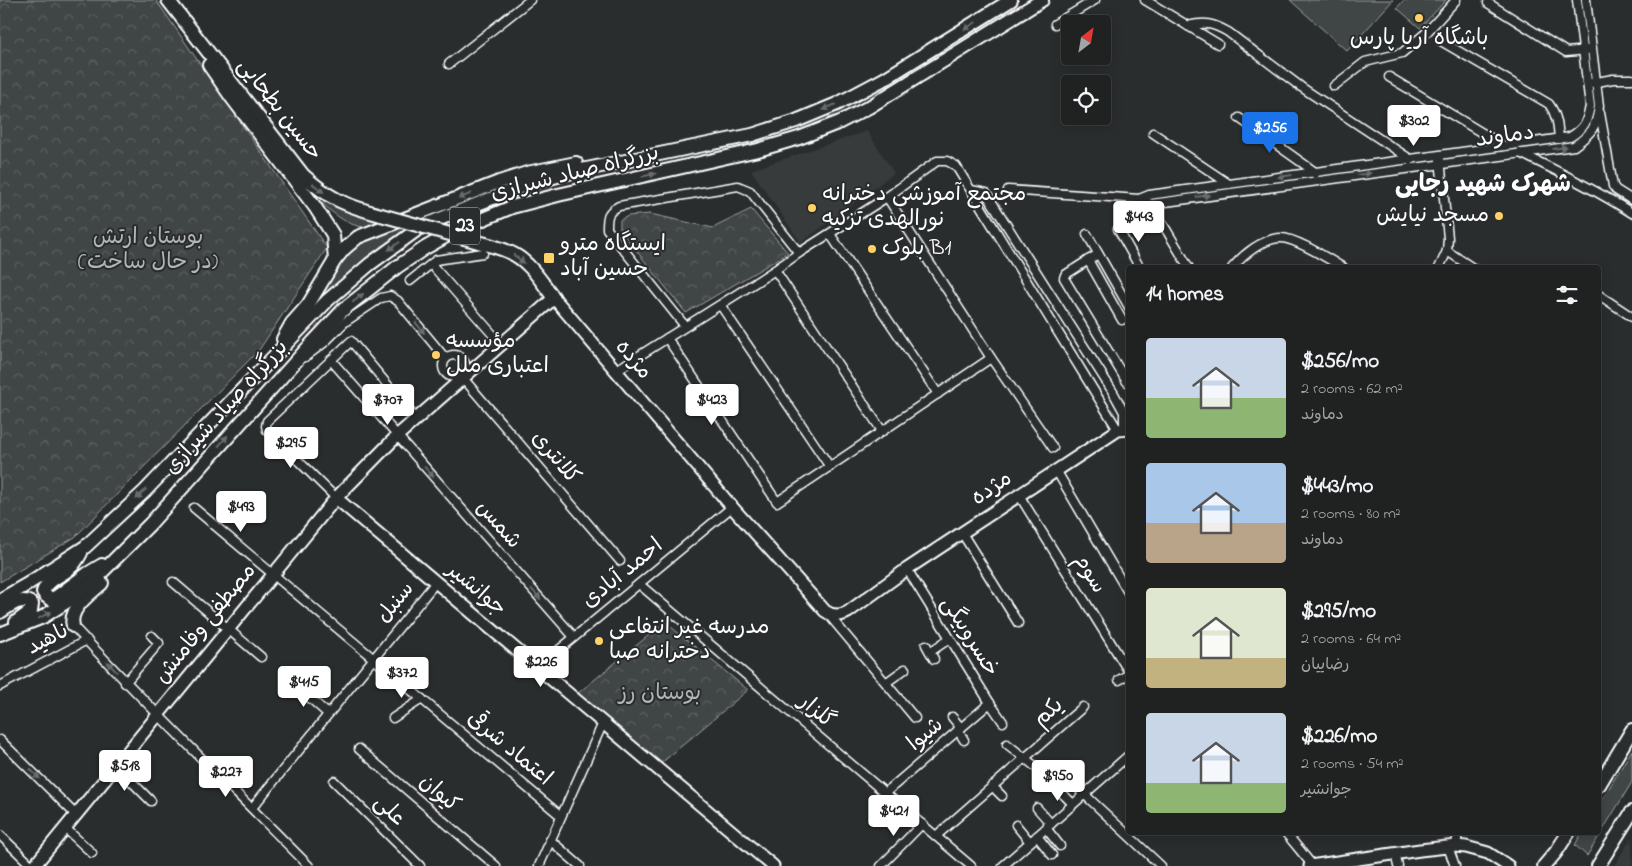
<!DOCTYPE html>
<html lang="en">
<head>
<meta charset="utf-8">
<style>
	body { margin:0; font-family:"Indie Flower","Playpen Sans Arabic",sans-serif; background:#282a2a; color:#f1f3f6; height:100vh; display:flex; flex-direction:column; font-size:19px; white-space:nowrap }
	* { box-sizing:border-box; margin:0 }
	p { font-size:16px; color:#a2a4a5 }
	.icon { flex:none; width:28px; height:28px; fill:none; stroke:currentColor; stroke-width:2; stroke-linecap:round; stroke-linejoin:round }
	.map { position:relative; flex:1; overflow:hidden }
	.panel { position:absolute; left:1126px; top:265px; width:475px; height:570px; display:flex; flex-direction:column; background:#202222; border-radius:5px; box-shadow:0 2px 12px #0003,0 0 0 1px #3d3f40 }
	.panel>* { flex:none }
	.needle { width:32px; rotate:31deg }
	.fabs { position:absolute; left:1061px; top:15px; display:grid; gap:10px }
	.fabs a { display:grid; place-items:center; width:50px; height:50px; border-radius:5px; background:#202222; box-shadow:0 2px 12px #0003,0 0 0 1px #3d3f40; font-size:25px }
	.price { position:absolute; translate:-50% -42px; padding:0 11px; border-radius:5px; background:#fff; color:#222; font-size:16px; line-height:32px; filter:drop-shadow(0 1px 2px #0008) }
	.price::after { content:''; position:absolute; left:50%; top:30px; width:15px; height:11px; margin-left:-8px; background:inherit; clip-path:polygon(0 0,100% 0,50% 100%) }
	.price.on { background:#1a73e8; color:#fff }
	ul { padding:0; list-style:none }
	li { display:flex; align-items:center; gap:15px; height:125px; padding:0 20px }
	li span { display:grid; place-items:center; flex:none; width:140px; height:100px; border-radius:5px; color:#555 }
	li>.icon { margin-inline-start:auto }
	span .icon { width:60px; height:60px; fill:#fffc; stroke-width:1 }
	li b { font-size:21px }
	h2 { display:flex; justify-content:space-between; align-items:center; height:60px; padding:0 20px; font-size:21px }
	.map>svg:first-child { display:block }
	.built { fill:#373a3b }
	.green { fill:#414445; stroke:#a0a2a2 }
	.park { fill:url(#park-crowns); stroke:#a0a2a2 }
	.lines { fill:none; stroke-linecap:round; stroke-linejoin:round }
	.minor-casing { stroke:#fff; stroke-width:11 }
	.secondary-casing { stroke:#fff; stroke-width:15 }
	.primary-casing { stroke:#fff; stroke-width:16 }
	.trunk-casing { stroke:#fff; stroke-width:16 }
	.minor { stroke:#2a2d2e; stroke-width:8 }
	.secondary { stroke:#2a2d2e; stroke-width:11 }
	.primary { stroke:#2a2d2e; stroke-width:12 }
	.trunk { stroke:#2a2d2e; stroke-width:12 }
	.primary-bridge-casing { stroke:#fff; stroke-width:16; stroke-linecap:butt }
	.primary-bridge { stroke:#2a2d2e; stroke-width:12 }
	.oneway { fill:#6a6c6d }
	.poi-dot { fill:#ffd166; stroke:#2a2d2e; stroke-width:2 }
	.labels { text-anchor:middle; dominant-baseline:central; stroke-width:4; stroke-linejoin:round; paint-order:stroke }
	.shield { fill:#2a2d2e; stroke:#bfc0c0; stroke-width:1 }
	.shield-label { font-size:21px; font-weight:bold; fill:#fff }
	.poi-label { font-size:22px; fill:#fff; stroke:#2a2d2e; text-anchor:start }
	.street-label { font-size:22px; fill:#fff; stroke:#2a2d2e }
	.park-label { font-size:22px; fill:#b3b4b5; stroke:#2a2d2e }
	.neighbourhood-label { font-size:24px; font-weight:bold; fill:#fff; stroke:#2a2d2e }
</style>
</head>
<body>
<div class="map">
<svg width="1632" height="866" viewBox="0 0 1632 866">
	<defs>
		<pattern id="park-crowns" width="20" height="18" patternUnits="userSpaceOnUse" patternTransform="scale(1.25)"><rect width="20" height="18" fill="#414445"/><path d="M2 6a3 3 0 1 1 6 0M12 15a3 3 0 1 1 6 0" fill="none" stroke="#5e6061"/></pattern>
	</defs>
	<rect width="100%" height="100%" fill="#2a2d2e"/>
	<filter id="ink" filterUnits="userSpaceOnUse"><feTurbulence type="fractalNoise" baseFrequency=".02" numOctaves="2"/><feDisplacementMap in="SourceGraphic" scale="10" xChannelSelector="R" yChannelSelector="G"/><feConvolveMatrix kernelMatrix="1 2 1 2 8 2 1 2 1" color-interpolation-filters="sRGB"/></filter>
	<g filter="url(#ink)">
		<g class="built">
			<polygon points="867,131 894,173 801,243 751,170"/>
			<polygon points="1632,837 1632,866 1614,866"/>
		</g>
		<g class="green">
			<polygon points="1290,0 1393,0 1347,51"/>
			<polygon points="1404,0 1446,0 1420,28 1397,8"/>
			<path d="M306,185C333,209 352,214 387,221C380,223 370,228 363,227C340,224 320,202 306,185Z"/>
			<path d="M397,224L412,228C369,258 332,288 294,325L341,256L367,238H378Z"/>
			<polygon points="1632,750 1632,782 1587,856 1575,845 1582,833 1599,832 1599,805"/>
		</g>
		<g class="park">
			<polygon points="0,0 156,0 327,248 259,350 75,537 0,582"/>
			<polygon points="751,209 788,253 686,313 620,230 620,220 628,216 650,214 713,228"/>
			<polygon points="665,622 748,690 659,765 577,694"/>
		</g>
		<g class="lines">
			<g class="minor-casing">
				<g id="minor">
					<polyline points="1145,0 1218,44"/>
					<polyline points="1488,3 1566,52 1587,50"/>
					<polyline points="1055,24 1095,0"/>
					<path d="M1188,26C1205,22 1212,23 1228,32L1301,87L1410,159V161"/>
					<path d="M1441,41L1549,104C1557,115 1558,125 1559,139"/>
					<polyline points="449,64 530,0"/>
					<polyline points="1389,77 1504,146"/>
					<polyline points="1592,83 1613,79 1632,79"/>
					<polyline points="1334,86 1365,62 1402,53 1427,32 1456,0"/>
					<polyline points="1600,113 1613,186 1616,190 1632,200"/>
					<polyline points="1239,118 1315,172 1315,174"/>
					<polyline points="1153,133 1229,184"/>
					<path d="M1520,153C1558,171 1596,190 1632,213"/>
					<polyline points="971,190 986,193 1113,392 1124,412 1124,428"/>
					<path d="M1008,190L1139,199L1151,204L1574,146C1592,133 1596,128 1599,106L1586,0"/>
					<polyline points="887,197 991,358 1053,448"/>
					<path d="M1139,199L1149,195L1570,137C1585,128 1587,122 1590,106L1577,0"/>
					<polyline points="1151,204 1189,268"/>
					<polyline points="1118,229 1140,268"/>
					<polyline points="830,234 938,394"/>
					<polyline points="1087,234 1129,307"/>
					<polyline points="1447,251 1473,268"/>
					<polyline points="1098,254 1065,275 1064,278 1127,382"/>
					<polyline points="1088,260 1122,320"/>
					<polyline points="431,264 501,344"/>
					<path d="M1232,268C1243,255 1263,238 1281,238C1296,238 1330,260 1344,268"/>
					<polyline points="1439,268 1447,251 1448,238 1440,159"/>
					<polyline points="775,270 882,431"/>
					<polyline points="410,281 436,260 483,253"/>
					<polyline points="1599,295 1632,317"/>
					<polyline points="721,306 830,467"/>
					<path d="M685,326L607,229C607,216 607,212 619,206L738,186L750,191L799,253"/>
					<polyline points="667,338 777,502 991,358"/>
					<circle cx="454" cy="366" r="11"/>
					<polyline points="305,357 325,342 345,322 381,298 390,296 398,301 446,359"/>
					<polyline points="331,360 574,637"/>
					<polyline points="615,371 775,270 799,253 887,197 937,161 947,161 956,166 1118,430"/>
					<polyline points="463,378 620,561"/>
					<polyline points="1056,470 1129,594"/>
					<polyline points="1019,495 1129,672"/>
					<polyline points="336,498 267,430 266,426 267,421 351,341 416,419"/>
					<polyline points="194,508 561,816"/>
					<polyline points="962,533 1018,623"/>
					<polyline points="907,569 990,703 1003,722"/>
					<polyline points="173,582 261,657"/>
					<polyline points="639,584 971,866"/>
					<polyline points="828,614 915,718"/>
					<path d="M73,626C149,708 230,786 309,866"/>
					<polyline points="926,645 934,659"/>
					<polyline points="930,652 949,639"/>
					<polyline points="537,668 732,507"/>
					<polyline points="1119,680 1129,674"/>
					<polyline points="887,682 905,669"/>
					<polyline points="125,683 159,643 152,636"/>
					<polyline points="294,684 328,714"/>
					<polyline points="0,686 87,640"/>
					<polyline points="952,717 961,728"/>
					<polyline points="393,718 422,699"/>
					<polyline points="958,730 964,740"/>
					<polyline points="0,740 76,815"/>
					<polyline points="1007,744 1046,775"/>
					<polyline points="359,749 496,866"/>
					<polyline points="116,766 151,801"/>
					<polyline points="1067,778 1161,866"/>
					<polyline points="334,781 420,866"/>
					<polyline points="992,786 1002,796"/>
					<polyline points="1061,792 1073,804"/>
					<polyline points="885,793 990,703"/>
					<polyline points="252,808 436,582"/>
					<polyline points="1037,808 1051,824"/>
					<polyline points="1016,825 1030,842"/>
					<polyline points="65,828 92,853"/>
					<polyline points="1046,828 1060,846"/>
					<polyline points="1285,832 1313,866"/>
					<polyline points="0,835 32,866"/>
					<polyline points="936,836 1083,707"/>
					<polyline points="1037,836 1052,855"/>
					<polyline points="550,840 580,866"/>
					<polyline points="1456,846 1458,832"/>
					<polyline points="1448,847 1455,866"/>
					<polyline points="1395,853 1398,866"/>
					<polyline points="539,866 603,723"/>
					<polyline points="881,866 922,824"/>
					<polyline points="1003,866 1129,755"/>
				</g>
			</g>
			<g class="secondary-casing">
				<g id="secondary">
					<polyline points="336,498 773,866"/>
					<path d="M34,866L336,498L397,436L554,298L732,507L825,611C832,616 841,616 848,612L907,569L1118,430L1129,429"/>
					<polyline points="1310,866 1420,850 1456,846 1466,847 1488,853 1508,866"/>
				</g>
			</g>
			<g class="primary-casing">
				<g id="primary">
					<path d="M168,0L303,175C329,199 347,206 381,215"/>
					<polyline points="209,65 232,98 315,207 333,235 335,260"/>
					<path d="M475,241C488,245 503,248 515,255C531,264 543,284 554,298"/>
				</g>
			</g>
			<g class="trunk-casing">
				<g id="trunk">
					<polyline points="283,339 292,323 308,305 335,260 344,249 358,237 499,182 527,173 576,163"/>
					<path d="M81,553C78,558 75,564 71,567C63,576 47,579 43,592L46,596L50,599L56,597L87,574L102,565"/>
					<polyline points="0,600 26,585 85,547 145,491 328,300 370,264 418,229 432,222 528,184 572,172 752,135 796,121 837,104 884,79 1011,0"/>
					<path d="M0,612C10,606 21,596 32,604L31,611L16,622"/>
					<path d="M73,626C68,608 91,594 102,583"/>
					<polyline points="0,634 43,617 68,601 91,583 150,524 313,342 344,309 397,267 425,248 459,229 512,207 558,195 758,150 799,138 840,122 869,107 1042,0"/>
					<polyline points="1599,785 1632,730"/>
					<polyline points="1544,866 1556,852 1569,832"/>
					<polyline points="1598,866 1632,812"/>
				</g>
			</g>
			<use href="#minor" class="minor"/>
			<use href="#secondary" class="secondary"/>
			<use href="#primary" class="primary"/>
			<use href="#trunk" class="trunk"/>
			<g class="primary-bridge-casing">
				<polyline id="primary-bridge" points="381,215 475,241"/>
			</g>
			<use href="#primary-bridge" class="primary-bridge"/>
		</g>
		<defs><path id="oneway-solid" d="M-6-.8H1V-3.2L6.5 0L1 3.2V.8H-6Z" transform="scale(1.25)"/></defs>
		<g class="oneway">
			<use href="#oneway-solid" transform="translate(970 26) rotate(148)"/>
			<use href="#oneway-solid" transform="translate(829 107) rotate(157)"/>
			<use href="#oneway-solid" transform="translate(1560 148) rotate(-8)"/>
			<use href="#oneway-solid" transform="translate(1364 174) rotate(-8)"/>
			<use href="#oneway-solid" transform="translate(649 175) rotate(-13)"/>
			<use href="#oneway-solid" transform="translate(1285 176) rotate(172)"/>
			<use href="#oneway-solid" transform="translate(318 188) rotate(38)"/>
			<use href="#oneway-solid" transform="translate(465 196) rotate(158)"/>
			<use href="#oneway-solid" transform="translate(1203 196) rotate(-8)"/>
			<use href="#oneway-solid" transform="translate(394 246) rotate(145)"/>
			<use href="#oneway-solid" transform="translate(519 259) rotate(38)"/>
			<use href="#oneway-solid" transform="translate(358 298) rotate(-39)"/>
			<use href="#oneway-solid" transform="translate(420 328) rotate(51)"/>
			<use href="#oneway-solid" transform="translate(223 441) rotate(-49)"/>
			<use href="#oneway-solid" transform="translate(429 472) rotate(49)"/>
			<use href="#oneway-solid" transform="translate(141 494) rotate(136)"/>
			<use href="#oneway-solid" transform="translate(536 594) rotate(49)"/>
			<use href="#oneway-solid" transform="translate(45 615) rotate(-29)"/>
			<use href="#oneway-solid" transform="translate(112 667) rotate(-133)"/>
			<use href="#oneway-solid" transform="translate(35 774) rotate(45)"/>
		</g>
	</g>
	<g class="poi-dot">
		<circle cx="1419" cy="18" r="5"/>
		<circle cx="812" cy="208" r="5"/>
		<circle cx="1499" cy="216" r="5"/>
		<circle cx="872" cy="249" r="5"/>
		<rect x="543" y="252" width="12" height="12" rx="2.5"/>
		<circle cx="436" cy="355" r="5"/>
		<circle cx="599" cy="641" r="5"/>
	</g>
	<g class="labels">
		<rect class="shield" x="450" y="207.5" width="30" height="37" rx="4"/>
		<g class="shield-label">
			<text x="465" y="226">23</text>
		</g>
		<g class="poi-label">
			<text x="1419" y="39" text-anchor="middle">باشگاه آریا پارس</text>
			<text x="822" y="195">مجتمع آموزشی دخترانه<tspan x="822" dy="25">نورالهدی تزکیه</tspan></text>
			<text x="1489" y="216" text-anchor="end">مسجد نیایش</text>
			<text x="560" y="245">ایستگاه مترو<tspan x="560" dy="25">حسین آباد</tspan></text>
			<text x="882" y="249">بلوک B1</text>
			<text x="446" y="342">مؤسسه<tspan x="446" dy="25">اعتباری ملل</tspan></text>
			<text x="609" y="628">مدرسه غیر انتفاعی<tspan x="609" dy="25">دخترانه صبا</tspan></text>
		</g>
		<g class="street-label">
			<text transform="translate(279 110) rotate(52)">حسین بطحایی</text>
			<text transform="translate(1505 137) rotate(-8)">دماوند</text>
			<text transform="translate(575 174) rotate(-14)">بزرگراه صیاد شیرازی</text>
			<text transform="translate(633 360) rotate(50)">مژده</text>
			<text transform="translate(227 408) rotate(-48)">بزرگراه صیاد شیرازی</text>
			<text transform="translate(555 458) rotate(50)">کلانتری</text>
			<text transform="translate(992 489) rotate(-34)">مژده</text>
			<text transform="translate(498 525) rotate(49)">شمس</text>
			<text transform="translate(623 574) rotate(-39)">احمد آبادی</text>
			<text transform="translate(1089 574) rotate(58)">سوم</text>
			<text transform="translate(476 590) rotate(40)">جوانشیر</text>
			<text transform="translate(396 603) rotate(-51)">سنبل</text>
			<text transform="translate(206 624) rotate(-51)">مصطفی وفامنش</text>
			<text transform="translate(969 637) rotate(58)">خسروبیگی</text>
			<text transform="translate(48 640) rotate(-27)">ناهید</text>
			<text transform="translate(816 712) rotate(40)">گلزار</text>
			<text transform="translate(1049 713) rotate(-41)">یکم</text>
			<text transform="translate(926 735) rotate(-40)">شیوا</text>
			<text transform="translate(509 749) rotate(40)">اعتماد شرقی</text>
			<text transform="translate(439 794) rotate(41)">کیوان</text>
			<text transform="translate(389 811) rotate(45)">علی</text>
		</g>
		<g class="park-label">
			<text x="148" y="238">بوستان ارتش<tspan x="148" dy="25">(در حال ساخت)</tspan></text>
			<text x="660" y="694">بوستان رز</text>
		</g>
		<g class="neighbourhood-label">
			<text x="1483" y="185">شهرک شهید رجایی</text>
		</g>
	</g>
</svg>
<div class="fabs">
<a><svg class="needle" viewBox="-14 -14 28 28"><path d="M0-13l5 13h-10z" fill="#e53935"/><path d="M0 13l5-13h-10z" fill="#a2a4a5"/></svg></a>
<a><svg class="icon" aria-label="locate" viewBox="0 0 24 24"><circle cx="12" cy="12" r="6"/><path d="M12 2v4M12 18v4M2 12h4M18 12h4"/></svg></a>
</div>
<b class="price" style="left:1414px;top:147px">$302</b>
<b class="price on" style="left:1270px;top:154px">$256</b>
<b class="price" style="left:1139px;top:243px">$443</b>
<b class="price" style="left:388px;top:426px">$707</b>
<b class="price" style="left:712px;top:426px">$423</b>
<b class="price" style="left:291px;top:469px">$295</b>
<b class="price" style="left:241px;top:533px">$493</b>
<b class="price" style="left:541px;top:688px">$226</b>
<b class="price" style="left:402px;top:699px">$372</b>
<b class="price" style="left:304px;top:708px">$415</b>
<b class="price" style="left:125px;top:792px">$518</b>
<b class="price" style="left:226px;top:798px">$227</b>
<b class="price" style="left:1058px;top:802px">$950</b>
<b class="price" style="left:894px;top:837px">$421</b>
<section class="panel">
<h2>14 homes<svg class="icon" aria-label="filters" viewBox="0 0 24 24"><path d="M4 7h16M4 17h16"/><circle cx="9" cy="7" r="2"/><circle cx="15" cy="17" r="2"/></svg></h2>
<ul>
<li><span style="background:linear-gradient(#c9d6e8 60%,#8fb573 0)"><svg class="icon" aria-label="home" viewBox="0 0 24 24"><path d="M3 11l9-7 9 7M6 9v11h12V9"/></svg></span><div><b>$256/mo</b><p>2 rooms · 62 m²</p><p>دماوند</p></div></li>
<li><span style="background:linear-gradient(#a9c7e8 60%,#b9a48a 0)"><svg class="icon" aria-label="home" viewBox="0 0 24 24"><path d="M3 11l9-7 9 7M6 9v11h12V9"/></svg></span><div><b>$443/mo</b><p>2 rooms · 80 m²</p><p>دماوند</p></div></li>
<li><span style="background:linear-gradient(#dfe7d0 70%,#c2b280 0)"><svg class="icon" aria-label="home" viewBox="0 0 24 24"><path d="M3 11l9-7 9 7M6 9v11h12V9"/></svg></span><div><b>$295/mo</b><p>2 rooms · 64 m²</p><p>رضاییان</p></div></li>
<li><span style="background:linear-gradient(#c9d6e8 70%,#8fb573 0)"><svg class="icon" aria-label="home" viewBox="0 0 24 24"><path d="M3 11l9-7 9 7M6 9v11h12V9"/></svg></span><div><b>$226/mo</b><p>2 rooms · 54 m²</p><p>جوانشیر</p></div></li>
</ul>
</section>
</div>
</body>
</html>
